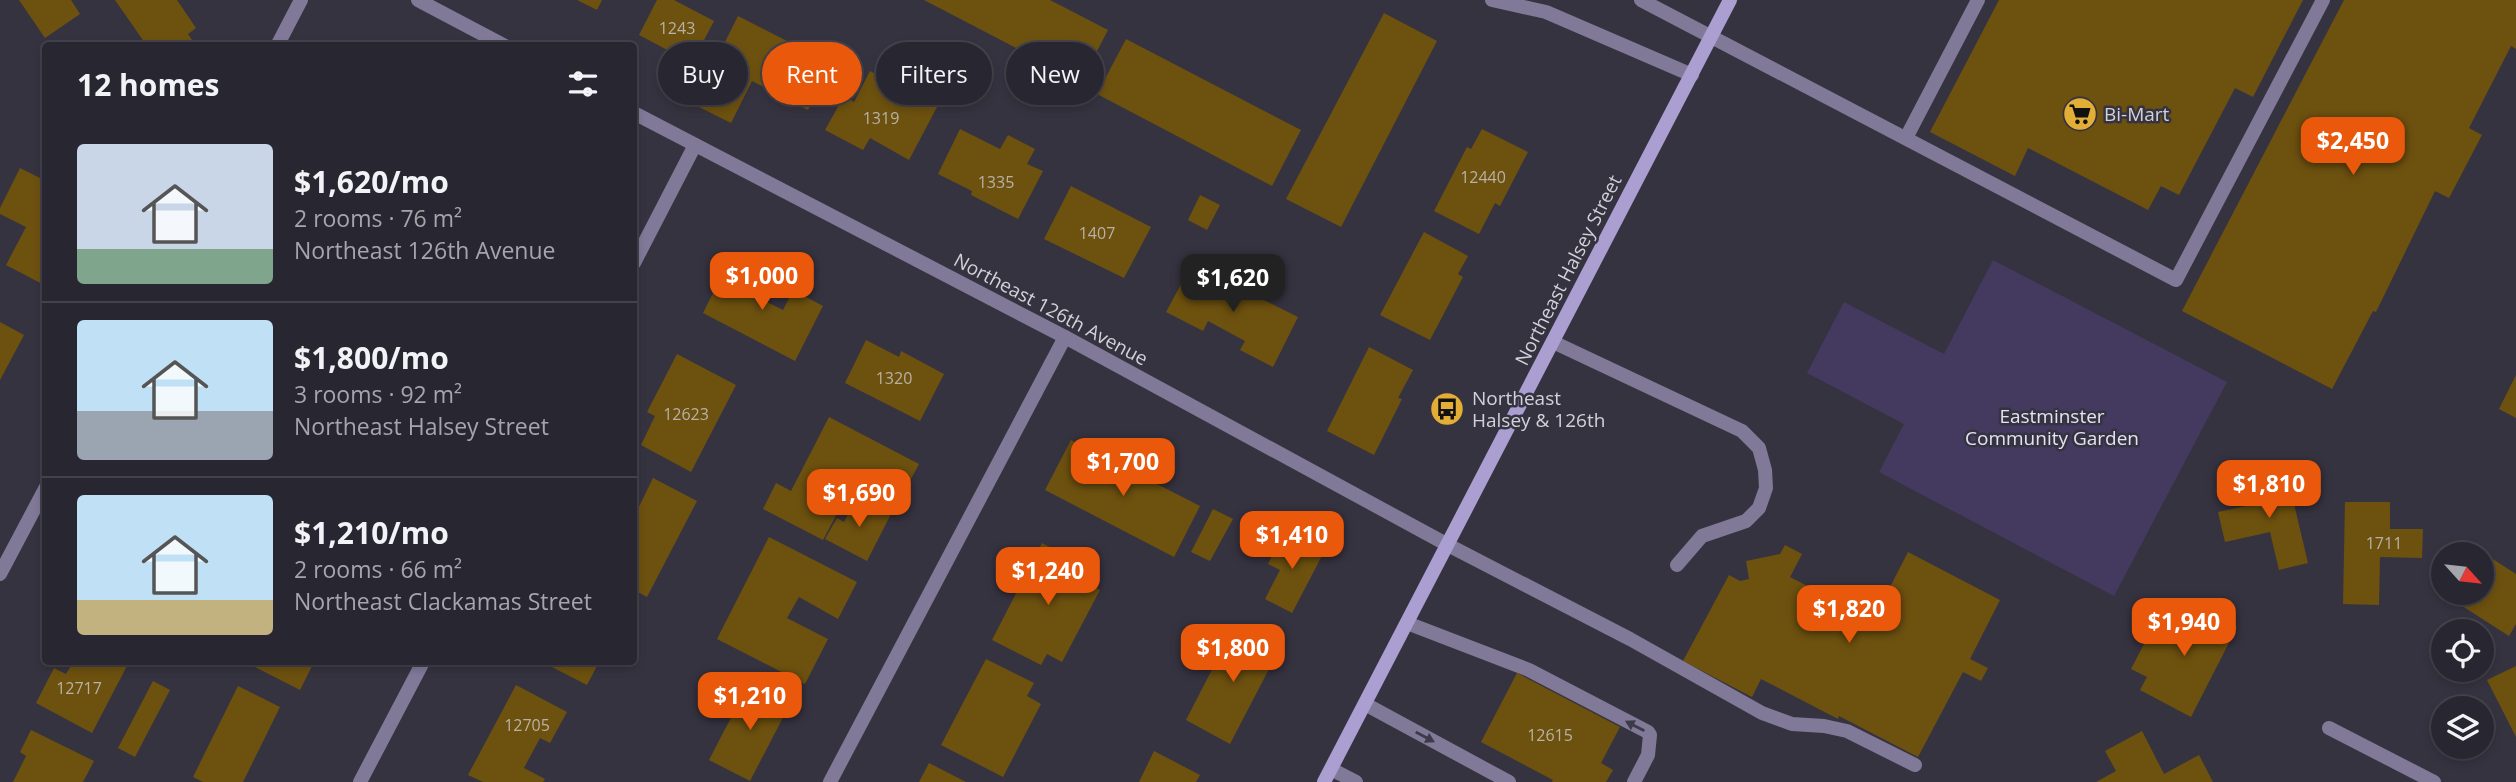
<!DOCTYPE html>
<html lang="en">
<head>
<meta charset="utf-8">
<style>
	body { margin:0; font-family:"Open Sans",sans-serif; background:#34323c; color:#f1f3f6; height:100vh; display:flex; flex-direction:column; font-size:26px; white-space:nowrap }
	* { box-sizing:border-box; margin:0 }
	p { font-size:23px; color:#a5a5ab }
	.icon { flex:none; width:38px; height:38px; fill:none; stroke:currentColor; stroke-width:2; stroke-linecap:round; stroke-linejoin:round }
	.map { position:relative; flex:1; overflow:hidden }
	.drawer { position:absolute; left:42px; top:42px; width:595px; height:623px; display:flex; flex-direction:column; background:#282630; border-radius:7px; box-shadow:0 4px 10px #0003,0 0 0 2px #44434c }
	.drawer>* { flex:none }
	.guide { position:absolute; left:658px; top:42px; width:665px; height:63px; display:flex; gap:14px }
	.needle { width:46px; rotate:117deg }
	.fabs { position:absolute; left:2431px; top:542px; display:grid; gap:14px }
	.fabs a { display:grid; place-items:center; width:63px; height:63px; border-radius:50%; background:#282630; box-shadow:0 4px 10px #0003,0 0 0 2px #44434c; font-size:35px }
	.price { position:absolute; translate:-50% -60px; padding:0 16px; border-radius:14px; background:#ea580c; color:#fff; font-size:23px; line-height:46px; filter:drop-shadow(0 2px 4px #0008) }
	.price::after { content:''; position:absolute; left:50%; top:42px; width:21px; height:16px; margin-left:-10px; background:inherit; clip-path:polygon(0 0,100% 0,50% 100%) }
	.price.selected { background:#222; color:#fff }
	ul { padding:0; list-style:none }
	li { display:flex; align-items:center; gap:21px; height:175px; padding:0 35px }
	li+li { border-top:2px solid #44434c }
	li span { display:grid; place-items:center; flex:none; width:196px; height:140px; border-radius:7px; color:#555 }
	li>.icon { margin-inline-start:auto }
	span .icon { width:84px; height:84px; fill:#fffc; stroke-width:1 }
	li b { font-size:30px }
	h2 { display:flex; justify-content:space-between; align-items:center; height:84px; padding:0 35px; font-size:30px }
	.chip { padding:0 24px; border-radius:32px; background:#282630; box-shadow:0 4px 10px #0003,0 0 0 2px #44434c; font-size:24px; line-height:63px }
	.chip.selected { background:#ea580c; color:#fff }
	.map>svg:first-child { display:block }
	.green { fill:#44395f }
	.building { fill:#6d510f }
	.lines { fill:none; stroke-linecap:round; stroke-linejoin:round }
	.lane { stroke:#807998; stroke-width:14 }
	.street { stroke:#807998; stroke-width:14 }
	.secondary { stroke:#ab9ed1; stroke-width:14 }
	.oneway { fill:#3d3a49 }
	.labels { text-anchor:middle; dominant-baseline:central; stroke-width:5; stroke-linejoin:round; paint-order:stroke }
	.number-label { font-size:16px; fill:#b9b1a6 }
	.poi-label { font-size:19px; fill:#d2d1d9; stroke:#363340; text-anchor:start }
	.street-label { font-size:19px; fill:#d2d1d9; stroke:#363340 }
	.park-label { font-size:19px; fill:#e5e1f5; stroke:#363340 }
</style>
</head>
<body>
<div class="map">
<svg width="2516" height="782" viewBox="0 0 2516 782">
	<rect width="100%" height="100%" fill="#363340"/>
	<polygon class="green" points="1993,260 2227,382 2114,596 1879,472 1904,424 1807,373 1844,302 1944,354"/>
	<g class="building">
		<polygon points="19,0 71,0 80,14 45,38"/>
		<polygon points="115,0 177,0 196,28 188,34 196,46 147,46"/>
		<polygon points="577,0 602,0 597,10"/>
		<polygon points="657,0 674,0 714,21 692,63 639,35"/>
		<polygon points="924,0 1050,0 1108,30 1081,82"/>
		<polygon points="1999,0 2303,0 2253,97 2235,88 2179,195 2161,186 2148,210 2028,148 2015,176 1930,132"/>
		<polygon points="2344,0 2516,0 2516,49 2511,46 2469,128 2482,135 2449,198 2435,191 2376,312 2373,311 2332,389 2182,311"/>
		<polygon points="1384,13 1437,41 1341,227 1286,199"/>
		<polygon points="738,16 832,64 808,110 752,81 731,123 699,107 721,65 715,62"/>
		<polygon points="1126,39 1301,130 1272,186 1097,94"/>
		<polygon points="870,71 937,107 909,160 870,138 863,150 825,130 844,96 854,102"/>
		<polygon points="960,129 1000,149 1008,135 1035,149 1027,164 1043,171 1018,219 971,195 972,191 938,174"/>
		<polygon points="1482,129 1528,152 1500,206 1495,203 1479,234 1434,211 1467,147 1471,149"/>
		<polygon points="20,168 46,181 46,286 6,265 26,227 0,214 0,208"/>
		<polygon points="1071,186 1151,227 1124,278 1044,239"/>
		<polygon points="1200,195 1220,205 1207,230 1188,220"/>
		<polygon points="1424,232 1468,256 1458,274 1463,277 1430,340 1380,315"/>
		<polygon points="730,259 762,275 751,294 783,310 793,290 823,306 795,361 703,313"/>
		<polygon points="1192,264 1298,317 1273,367 1240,350 1245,341 1208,321 1203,331 1166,312"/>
		<polygon points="0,322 24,335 0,380"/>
		<polygon points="866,340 899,357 901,351 944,374 920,421 845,383"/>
		<polygon points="1369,347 1413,370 1398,398 1402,399 1374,455 1327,431"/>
		<polygon points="677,354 736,385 691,472 641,445 655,416 647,412"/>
		<polygon points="2516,375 2516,418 2499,409"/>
		<polygon points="829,417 919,464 897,505 853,483 823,540 763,509 776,483 791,491"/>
		<polygon points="1071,440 1200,506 1174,557 1045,490"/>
		<polygon points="2287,474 2308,563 2279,570 2270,532 2225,542 2218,512 2251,505 2247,484"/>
		<polygon points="653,478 697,501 647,597 634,590 634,517"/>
		<polygon points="857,497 891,514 867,561 825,539 837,518 844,522"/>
		<polygon points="2345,502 2390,502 2390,529 2423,529 2422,558 2380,557 2379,605 2343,604"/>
		<polygon points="1213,509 1233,519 1210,561 1191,552"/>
		<polygon points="1284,532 1324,552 1292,613 1265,599 1280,570 1268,564"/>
		<polygon points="769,537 857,582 838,619 799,597 787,618 828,639 805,684 717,639"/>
		<polygon points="1042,543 1092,569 1085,582 1100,590 1062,662 1047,654 1041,665 992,640"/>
		<polygon points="1785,545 1802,554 1790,577 1873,620 1908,552 2000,600 1970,659 1988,668 1981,681 1963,672 1918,757 1839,716 1838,719 1761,679 1752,697 1683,661 1729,575 1740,581 1749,579 1746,561 1780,554"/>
		<polygon points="2471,545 2516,574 2516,624 2509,636 2442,593 2482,593 2482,555 2465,555"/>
		<polygon points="2186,601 2237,627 2191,717 2140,690 2147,677 2131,669 2154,625 2169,633"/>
		<polygon points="1235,625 1280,648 1230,744 1186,720"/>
		<polygon points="986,659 1034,683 1027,696 1041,704 1003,777 941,745"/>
		<polygon points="73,662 129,662 92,733 36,703 54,668 66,674"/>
		<polygon points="245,662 314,662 300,690"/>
		<polygon points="542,662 599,662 587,685"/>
		<polygon points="2516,666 2516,737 2487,680"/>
		<polygon points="1517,673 1620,727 1601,763 1613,770 1606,782 1552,782 1553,780 1481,742"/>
		<polygon points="153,681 170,690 135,757 118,748"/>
		<polygon points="749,683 790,704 750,781 709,760"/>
		<polygon points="516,685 567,712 550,743 540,738 524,768 545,779 543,782 483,782 468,775"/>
		<polygon points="238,686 280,707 243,782 203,782 193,777"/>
		<polygon points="31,730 94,761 83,782 13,782 26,756 20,752"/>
		<polygon points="2142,731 2164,774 2199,755 2213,782 2096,782 2116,771 2105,751"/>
		<polygon points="1154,751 1200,775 1196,782 1139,782"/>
		<polygon points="929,763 966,782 919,782"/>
	</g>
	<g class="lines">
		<g class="lane">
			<polyline points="1492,0 1546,12 1692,75"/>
			<polyline points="1641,0 2176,280 2323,0"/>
			<polyline points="1906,138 1978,0"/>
			<polyline points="1553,342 1742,431 1759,448 1765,470 1766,488 1759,508 1746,521 1702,536 1677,565"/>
			<polyline points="1448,545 1630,639 1762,713 1792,724 1824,726 1847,731 1915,765"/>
			<polyline points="1407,623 1529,670 1648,732 1650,735 1648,755 1634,782"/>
			<polyline points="1365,704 1509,782"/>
		</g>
		<g class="street">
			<polyline points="418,0 505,46"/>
			<polyline points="277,46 301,0"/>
			<polyline points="634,113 1065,337 1448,545"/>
			<polyline points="634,263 695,145"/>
			<polyline points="0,574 46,487"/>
			<polyline points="2329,728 2434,782"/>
			<polyline points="1331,769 1356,782"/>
			<polyline points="360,782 423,662"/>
			<polyline points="830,782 1065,337"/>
		</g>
		<polyline class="secondary" points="1324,782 1730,0"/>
	</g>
	<defs><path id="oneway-solid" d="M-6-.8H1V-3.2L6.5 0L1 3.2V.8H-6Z" transform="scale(1.75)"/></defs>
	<g class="oneway">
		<use href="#oneway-solid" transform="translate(1635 726) rotate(-153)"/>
		<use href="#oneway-solid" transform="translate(1425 737) rotate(28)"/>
	</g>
	<defs>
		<g id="supermarket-disc" transform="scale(1.75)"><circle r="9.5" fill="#e3ae35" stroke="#363340"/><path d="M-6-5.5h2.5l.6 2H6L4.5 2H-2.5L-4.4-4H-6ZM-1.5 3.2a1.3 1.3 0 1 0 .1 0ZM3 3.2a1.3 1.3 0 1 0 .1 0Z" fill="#111"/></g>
		<g id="bus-disc" transform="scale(1.75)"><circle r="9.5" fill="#e3ae35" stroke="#363340"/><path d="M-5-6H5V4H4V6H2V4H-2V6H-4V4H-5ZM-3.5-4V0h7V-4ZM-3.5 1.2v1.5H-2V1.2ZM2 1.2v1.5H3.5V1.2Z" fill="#111"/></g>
	</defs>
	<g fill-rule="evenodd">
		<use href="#supermarket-disc" x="2080" y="114"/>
		<use href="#bus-disc" x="1447" y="409"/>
	</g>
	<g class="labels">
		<g class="number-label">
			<text x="677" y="28">1243</text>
			<text x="881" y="118">1319</text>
			<text x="1483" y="177">12440</text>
			<text x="996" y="182">1335</text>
			<text x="1097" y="233">1407</text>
			<text x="894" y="378">1320</text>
			<text x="686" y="414">12623</text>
			<text x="2384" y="543">1711</text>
			<text x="79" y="688">12717</text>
			<text x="527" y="725">12705</text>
			<text x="1550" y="735">12615</text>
		</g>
		<g class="poi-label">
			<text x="2104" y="114">Bi-Mart</text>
			<text x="1472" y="398">Northeast<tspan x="1472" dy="22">Halsey &amp; 126th</tspan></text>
		</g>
		<g class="street-label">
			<text transform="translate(1568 270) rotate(-63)">Northeast Halsey Street</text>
			<text transform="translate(1051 309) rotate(28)">Northeast 126th Avenue</text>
		</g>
		<g class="park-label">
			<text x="2052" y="416">Eastminster<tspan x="2052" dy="22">Community Garden</tspan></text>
		</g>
	</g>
</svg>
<div class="fabs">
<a><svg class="needle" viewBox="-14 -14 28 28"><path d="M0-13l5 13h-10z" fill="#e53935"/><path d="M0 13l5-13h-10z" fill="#a5a5ab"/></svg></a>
<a><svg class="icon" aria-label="locate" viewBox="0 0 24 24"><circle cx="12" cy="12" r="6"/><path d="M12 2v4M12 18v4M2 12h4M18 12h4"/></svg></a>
<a><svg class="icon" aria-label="layers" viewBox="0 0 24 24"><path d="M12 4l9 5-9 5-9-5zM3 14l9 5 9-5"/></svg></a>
</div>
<b class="price" style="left:2353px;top:177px">$2,450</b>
<b class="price" style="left:762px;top:312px">$1,000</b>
<b class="price selected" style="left:1233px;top:314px">$1,620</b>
<b class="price" style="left:1123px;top:498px">$1,700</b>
<b class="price" style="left:2269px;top:520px">$1,810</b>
<b class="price" style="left:859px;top:529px">$1,690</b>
<b class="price" style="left:1292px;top:571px">$1,410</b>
<b class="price" style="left:1048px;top:607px">$1,240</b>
<b class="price" style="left:1849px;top:645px">$1,820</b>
<b class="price" style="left:2184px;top:658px">$1,940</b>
<b class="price" style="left:1233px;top:684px">$1,800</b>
<b class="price" style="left:750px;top:732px">$1,210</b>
<div class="guide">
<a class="chip">Buy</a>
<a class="chip selected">Rent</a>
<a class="chip">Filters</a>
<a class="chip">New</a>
</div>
<section class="drawer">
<h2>12 homes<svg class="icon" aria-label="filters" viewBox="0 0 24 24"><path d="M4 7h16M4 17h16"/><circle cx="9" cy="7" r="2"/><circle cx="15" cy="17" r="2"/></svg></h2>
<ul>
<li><span style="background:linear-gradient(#c9d6e8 75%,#7fa58c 0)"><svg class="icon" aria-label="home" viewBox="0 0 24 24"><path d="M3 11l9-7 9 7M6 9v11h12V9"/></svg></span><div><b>$1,620/mo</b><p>2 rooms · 76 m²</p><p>Northeast 126th Avenue</p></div></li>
<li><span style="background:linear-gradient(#bfe0f5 65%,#9aa5b1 0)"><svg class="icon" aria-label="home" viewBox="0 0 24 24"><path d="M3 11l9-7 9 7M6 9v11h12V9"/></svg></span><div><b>$1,800/mo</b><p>3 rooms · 92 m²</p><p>Northeast Halsey Street</p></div></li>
<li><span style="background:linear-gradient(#bfe0f5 75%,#c2b280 0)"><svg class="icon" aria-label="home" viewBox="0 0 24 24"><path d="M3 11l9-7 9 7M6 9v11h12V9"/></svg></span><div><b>$1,210/mo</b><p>2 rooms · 66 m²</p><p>Northeast Clackamas Street</p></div></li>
</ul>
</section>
</div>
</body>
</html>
